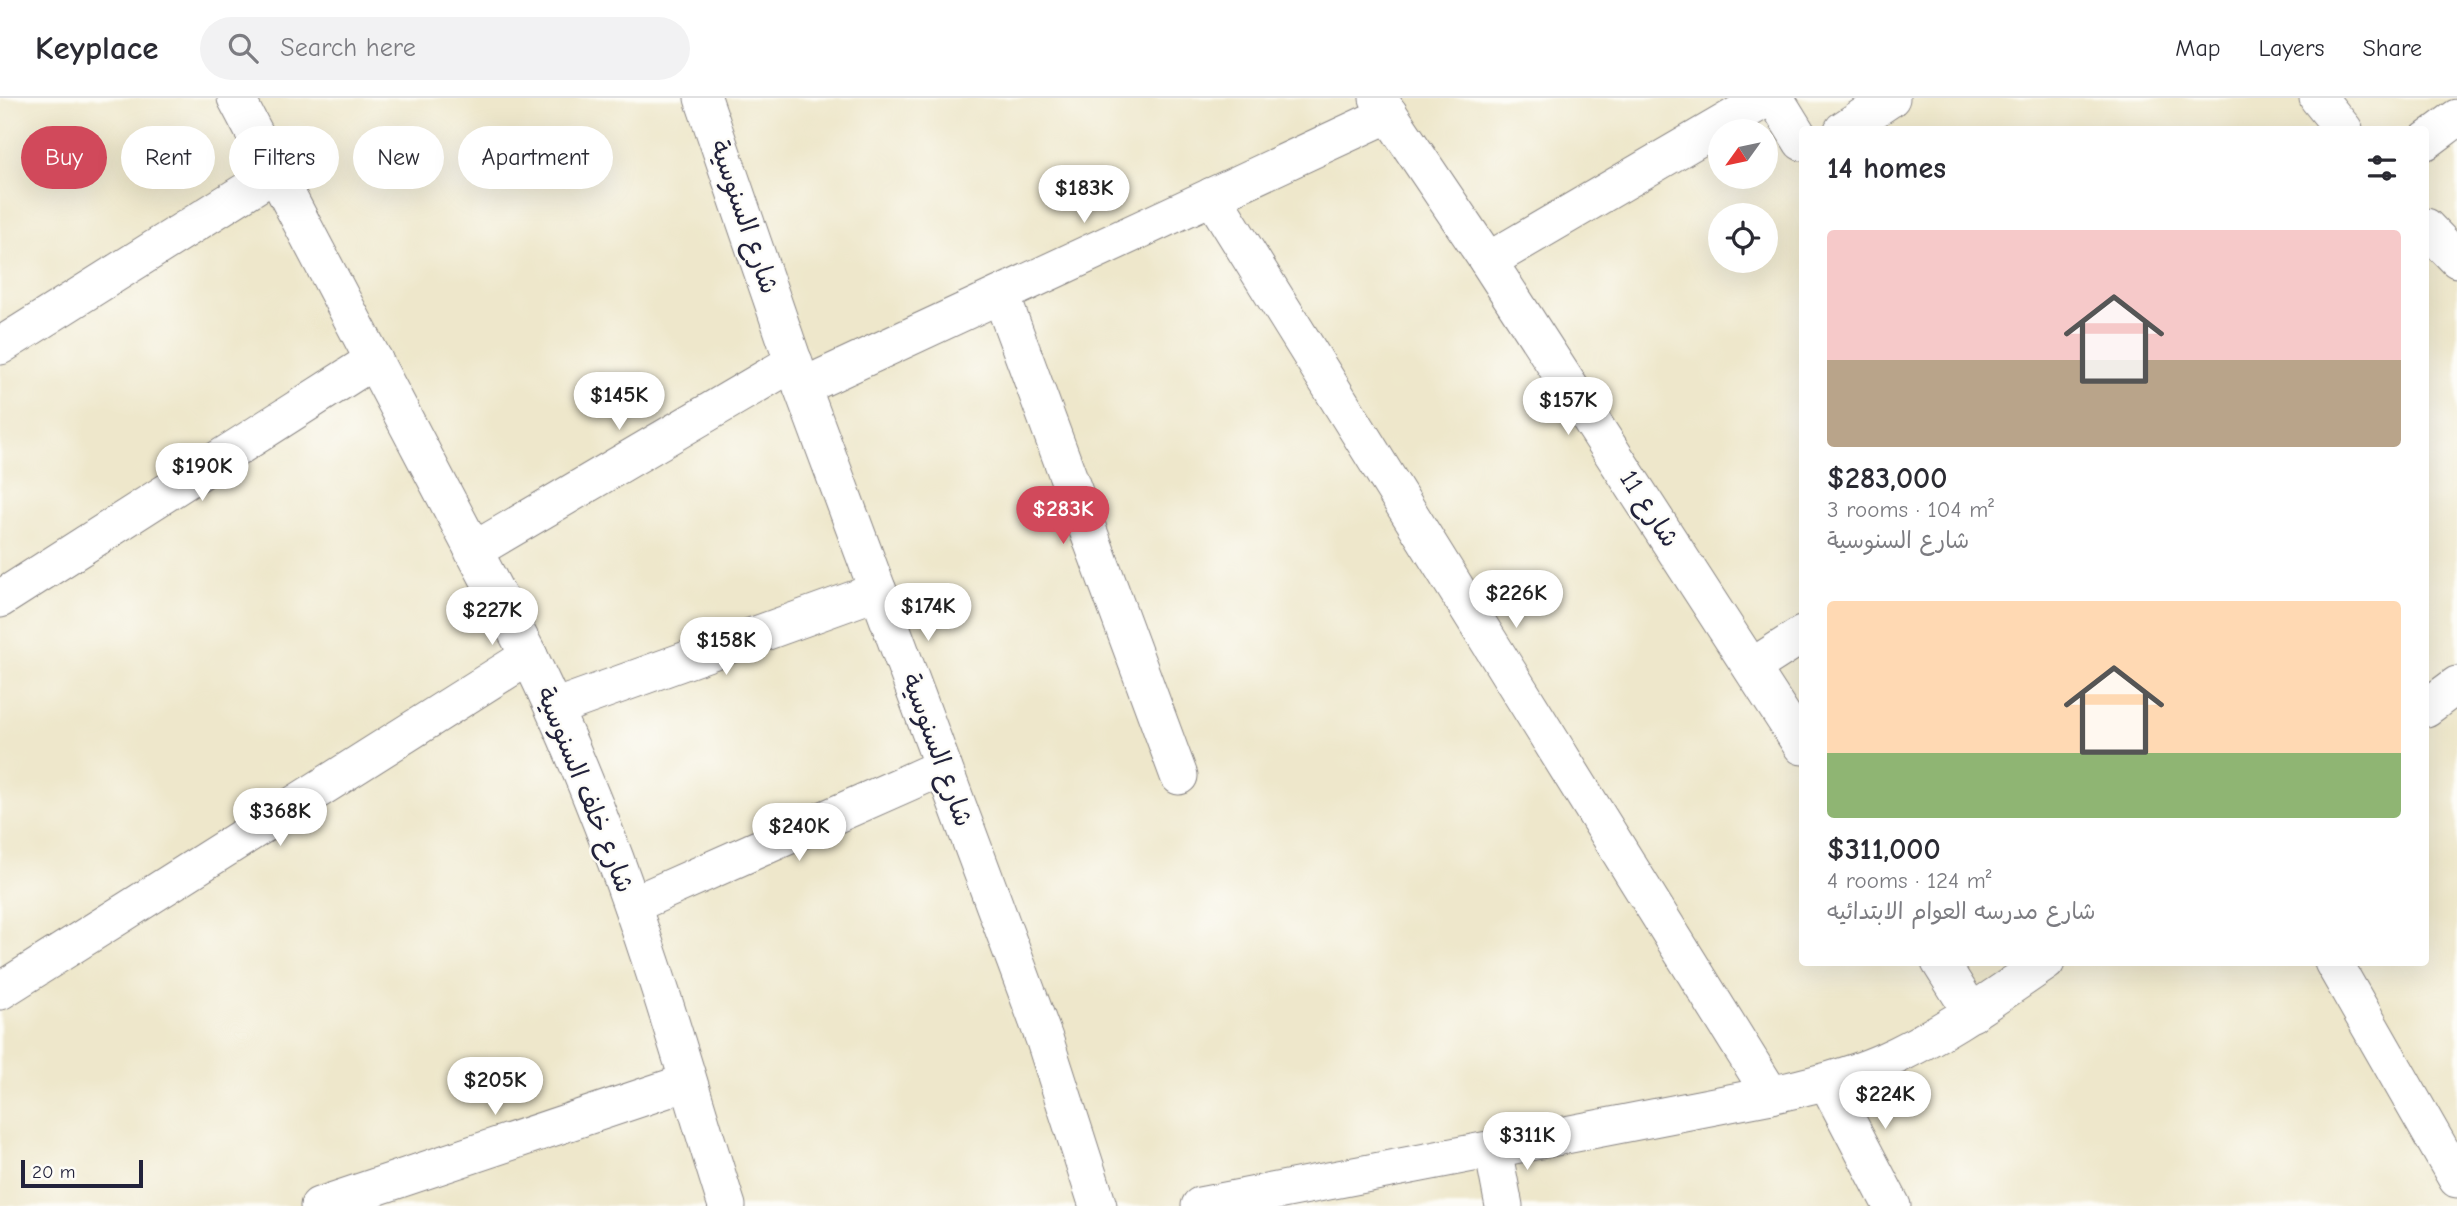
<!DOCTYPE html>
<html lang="en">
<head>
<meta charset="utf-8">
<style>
	body { margin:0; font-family:"Comic Neue","Playpen Sans Arabic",sans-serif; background:#f2f2f3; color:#2b2b33; height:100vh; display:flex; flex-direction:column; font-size:26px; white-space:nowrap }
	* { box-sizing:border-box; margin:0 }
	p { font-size:23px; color:#7c7c81 }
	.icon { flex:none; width:38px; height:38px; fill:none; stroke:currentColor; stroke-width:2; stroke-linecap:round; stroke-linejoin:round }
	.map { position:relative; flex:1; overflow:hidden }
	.side { position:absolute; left:1799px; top:28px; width:630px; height:840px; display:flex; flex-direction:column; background:#fff; border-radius:7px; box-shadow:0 7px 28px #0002 }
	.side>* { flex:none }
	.banner { position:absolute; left:21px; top:28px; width:665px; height:63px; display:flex; gap:14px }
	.needle { width:46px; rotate:237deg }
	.buttons { position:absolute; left:1708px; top:21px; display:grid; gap:14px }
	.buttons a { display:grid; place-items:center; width:70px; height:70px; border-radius:50%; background:#fff; box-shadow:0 7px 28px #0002; font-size:35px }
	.scale { position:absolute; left:21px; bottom:18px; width:122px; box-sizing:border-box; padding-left:7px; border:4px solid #22223b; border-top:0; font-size:19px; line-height:24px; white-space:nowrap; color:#22223b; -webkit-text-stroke:5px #fdfcf7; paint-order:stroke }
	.price { position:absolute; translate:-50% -60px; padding:0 16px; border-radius:24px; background:#fff; color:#222; font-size:23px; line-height:46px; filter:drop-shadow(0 2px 4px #0008) }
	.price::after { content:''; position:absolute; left:50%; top:42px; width:21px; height:16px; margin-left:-10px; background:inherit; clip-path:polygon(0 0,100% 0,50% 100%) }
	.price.on { background:#d1495b; color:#fff }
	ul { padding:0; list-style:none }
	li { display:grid; align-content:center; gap:14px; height:371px; padding:0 28px }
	li span { display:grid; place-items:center; height:217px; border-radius:7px; color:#555 }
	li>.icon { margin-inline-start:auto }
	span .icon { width:126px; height:126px; fill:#fffc; stroke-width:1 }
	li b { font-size:30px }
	h2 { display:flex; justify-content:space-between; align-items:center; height:84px; padding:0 28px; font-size:30px }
	.tag { padding:0 24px; border-radius:32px; background:#fff; box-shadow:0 7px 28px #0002; font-size:24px; line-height:63px }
	.tag.on { background:#d1495b; color:#fff }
	header { display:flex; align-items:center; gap:42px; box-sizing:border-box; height:98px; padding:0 35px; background:#fff; border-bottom:2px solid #e1e1e2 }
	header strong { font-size:33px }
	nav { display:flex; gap:38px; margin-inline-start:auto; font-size:24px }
	.search { width:490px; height:63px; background:#f2f2f3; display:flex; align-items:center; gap:18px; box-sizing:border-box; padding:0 24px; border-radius:38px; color:#7c7c81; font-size:26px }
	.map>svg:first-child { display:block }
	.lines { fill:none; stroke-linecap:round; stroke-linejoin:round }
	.minor-casing { stroke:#888483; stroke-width:39 }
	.minor { stroke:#fff; stroke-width:37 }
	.labels { text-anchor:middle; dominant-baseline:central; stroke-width:5; stroke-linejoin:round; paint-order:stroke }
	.street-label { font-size:26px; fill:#22223b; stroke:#fdfcf7 }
</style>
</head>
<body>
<header>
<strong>Keyplace</strong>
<div class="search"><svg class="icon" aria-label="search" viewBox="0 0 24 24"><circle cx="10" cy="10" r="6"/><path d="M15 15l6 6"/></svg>Search here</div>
<nav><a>Map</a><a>Layers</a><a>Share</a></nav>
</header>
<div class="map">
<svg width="2457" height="1108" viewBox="0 0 2457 1108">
	<rect width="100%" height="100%" fill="#fdfcf7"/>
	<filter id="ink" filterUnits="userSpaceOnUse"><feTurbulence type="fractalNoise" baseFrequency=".0143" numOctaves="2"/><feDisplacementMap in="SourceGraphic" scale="14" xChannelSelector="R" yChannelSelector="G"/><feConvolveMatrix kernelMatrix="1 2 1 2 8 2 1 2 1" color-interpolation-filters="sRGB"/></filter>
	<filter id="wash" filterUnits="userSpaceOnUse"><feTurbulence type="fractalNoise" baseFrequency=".00686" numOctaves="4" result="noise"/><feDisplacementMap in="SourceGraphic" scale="28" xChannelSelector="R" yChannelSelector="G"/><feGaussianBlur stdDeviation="1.57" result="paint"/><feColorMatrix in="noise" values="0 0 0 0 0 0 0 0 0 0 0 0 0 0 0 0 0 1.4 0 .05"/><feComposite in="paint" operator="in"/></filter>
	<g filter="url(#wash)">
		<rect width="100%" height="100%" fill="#eee7cb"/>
	</g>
	<g filter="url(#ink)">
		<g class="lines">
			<g class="minor-casing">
				<g id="minor">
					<path d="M236,0L529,558C577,657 617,760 651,864C678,945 701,1027 727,1108"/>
					<polyline points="703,0 802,289 1045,943 1098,1108"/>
					<polyline points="1378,0 1488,163 1802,648"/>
					<polyline points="1775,0 1802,44"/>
					<polyline points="2318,0 2344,32"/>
					<polyline points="1843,32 1891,0"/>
					<polyline points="2426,43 2457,20"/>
					<polyline points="1212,98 1771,997"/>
					<polyline points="2426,129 2457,161"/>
					<polyline points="1488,163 1767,0"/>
					<polyline points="1001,197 1179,678"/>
					<polyline points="0,248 275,75"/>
					<polyline points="802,289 1389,16"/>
					<polyline points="473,453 794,264"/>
					<polyline points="0,501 374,262"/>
					<polyline points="1752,569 1802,537"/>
					<polyline points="554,610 878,493"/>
					<polyline points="2426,610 2457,587"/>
					<polyline points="632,807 943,669"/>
					<polyline points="1940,864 1972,915"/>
					<polyline points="2333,864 2457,1081"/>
					<polyline points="0,893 529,558"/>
					<polyline points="1827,984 1892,1108"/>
					<polyline points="1493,1051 1504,1108"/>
					<polyline points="319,1108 688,984"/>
					<path d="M1200,1108L1771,997C1808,988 1845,980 1880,965C1939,939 1992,901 2046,864"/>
				</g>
			</g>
			<use href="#minor" class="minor"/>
		</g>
	</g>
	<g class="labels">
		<g class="street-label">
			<text transform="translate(744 119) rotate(71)">شارع السنوسية</text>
			<text transform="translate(1649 411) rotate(57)">شارع 11</text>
			<text transform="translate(937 652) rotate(70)">شارع السنوسية</text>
			<text transform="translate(585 692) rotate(68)">شارع خلف السنوسية</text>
		</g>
	</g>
</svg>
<div class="buttons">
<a><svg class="needle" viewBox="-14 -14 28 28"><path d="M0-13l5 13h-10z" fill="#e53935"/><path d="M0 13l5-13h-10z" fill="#7c7c81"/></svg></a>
<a><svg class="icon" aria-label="locate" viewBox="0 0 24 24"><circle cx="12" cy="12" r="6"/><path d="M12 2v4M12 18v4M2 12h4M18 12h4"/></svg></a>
</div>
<div class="scale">20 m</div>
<b class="price" style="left:1084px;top:127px">$183K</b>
<b class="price" style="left:619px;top:334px">$145K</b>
<b class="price" style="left:1568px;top:339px">$157K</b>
<b class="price" style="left:202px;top:405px">$190K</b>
<b class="price on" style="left:1063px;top:448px">$283K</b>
<b class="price" style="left:1516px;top:532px">$226K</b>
<b class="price" style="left:928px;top:545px">$174K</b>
<b class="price" style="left:492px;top:549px">$227K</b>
<b class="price" style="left:726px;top:579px">$158K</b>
<b class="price" style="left:280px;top:750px">$368K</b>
<b class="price" style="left:799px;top:765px">$240K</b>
<b class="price" style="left:495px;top:1019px">$205K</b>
<b class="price" style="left:1885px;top:1033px">$224K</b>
<b class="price" style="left:1527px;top:1074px">$311K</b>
<div class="banner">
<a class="tag on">Buy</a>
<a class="tag">Rent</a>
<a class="tag">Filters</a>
<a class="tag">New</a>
<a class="tag">Apartment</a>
</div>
<section class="side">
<h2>14 homes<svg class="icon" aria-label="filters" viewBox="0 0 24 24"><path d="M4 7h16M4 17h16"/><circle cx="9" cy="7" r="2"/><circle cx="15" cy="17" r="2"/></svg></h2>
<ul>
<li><span style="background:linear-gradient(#f6c9c9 60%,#b9a48a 0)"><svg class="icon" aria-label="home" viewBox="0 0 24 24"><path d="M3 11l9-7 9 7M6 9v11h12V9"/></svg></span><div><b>$283,000</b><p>3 rooms · 104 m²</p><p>شارع السنوسية</p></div></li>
<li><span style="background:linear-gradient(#ffd9b3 70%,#8fb573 0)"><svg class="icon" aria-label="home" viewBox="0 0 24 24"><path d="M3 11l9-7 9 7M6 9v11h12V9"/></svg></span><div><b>$311,000</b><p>4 rooms · 124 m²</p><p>شارع مدرسه العوام الابتدائيه</p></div></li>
</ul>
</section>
</div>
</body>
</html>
